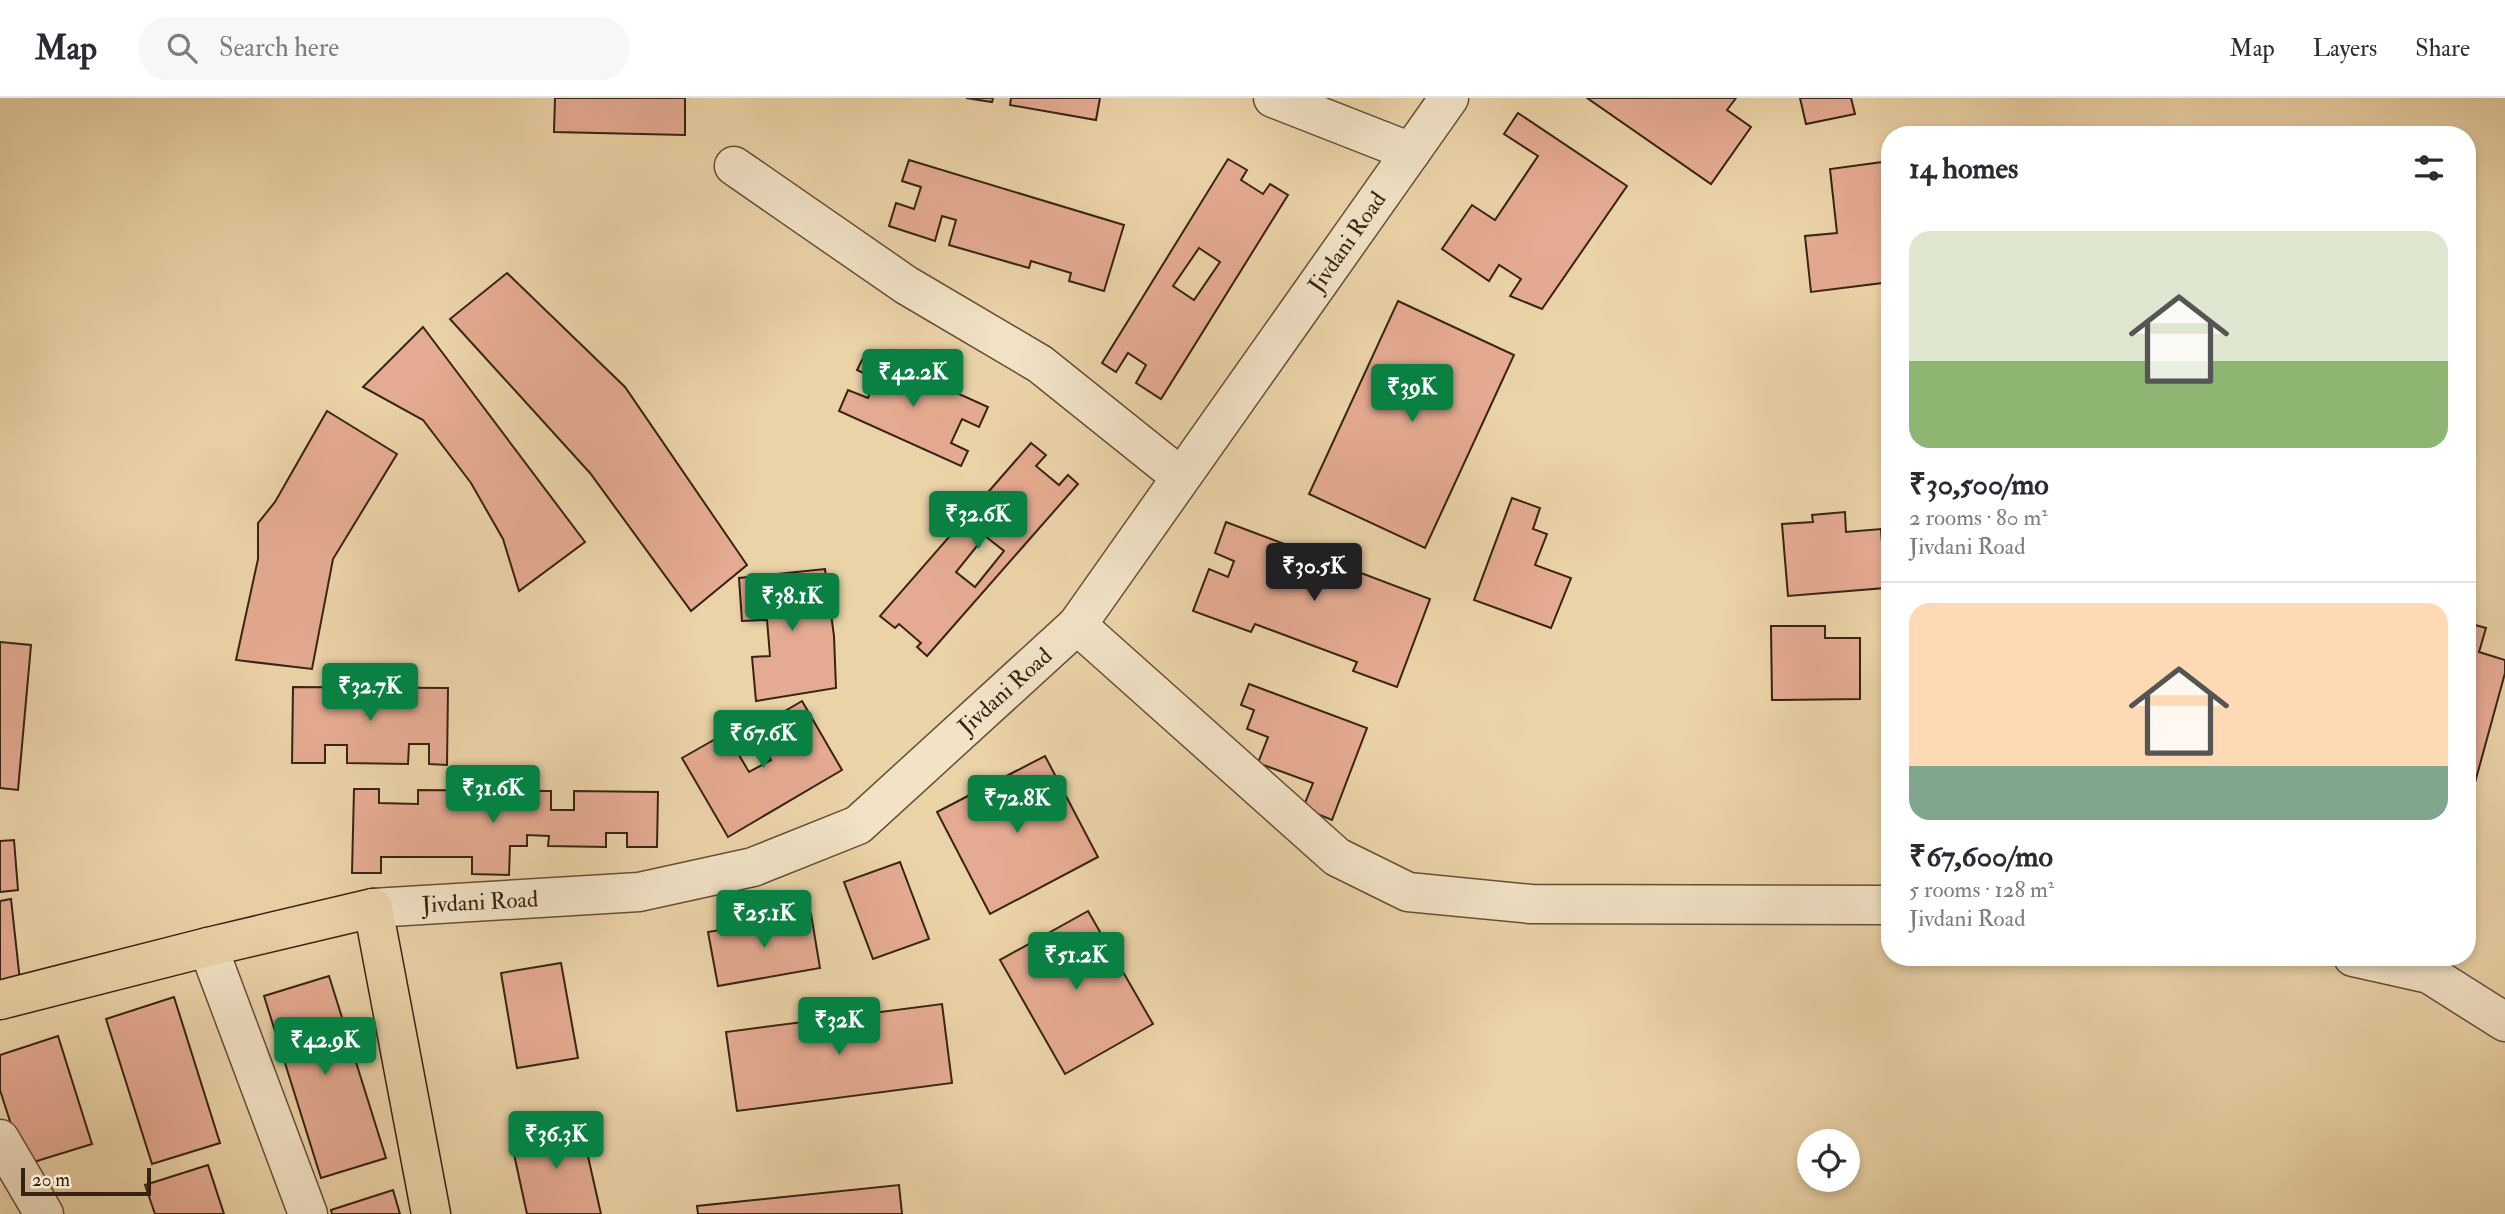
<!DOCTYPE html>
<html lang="en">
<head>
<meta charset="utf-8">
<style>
	body { margin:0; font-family:"IM FELL Double Pica",serif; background:#f7f7f7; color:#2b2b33; height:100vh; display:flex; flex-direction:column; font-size:26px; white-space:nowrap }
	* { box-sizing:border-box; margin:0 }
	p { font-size:23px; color:#7c7c81 }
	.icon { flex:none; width:38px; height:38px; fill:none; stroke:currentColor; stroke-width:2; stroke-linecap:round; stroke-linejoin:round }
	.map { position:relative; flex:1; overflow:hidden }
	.drawer { position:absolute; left:1881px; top:28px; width:595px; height:840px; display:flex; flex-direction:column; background:#fff; border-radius:28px; box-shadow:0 4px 10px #0003 }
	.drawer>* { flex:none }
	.fabs { position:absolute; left:1797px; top:1031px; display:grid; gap:14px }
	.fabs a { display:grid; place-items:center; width:63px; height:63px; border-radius:50%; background:#fff; box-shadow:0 4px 10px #0003; font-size:35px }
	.scale { position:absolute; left:21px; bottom:18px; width:130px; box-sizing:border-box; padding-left:7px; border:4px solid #382313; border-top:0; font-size:19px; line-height:24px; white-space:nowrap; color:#382313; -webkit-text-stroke:5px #f2e2c6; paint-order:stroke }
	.price { position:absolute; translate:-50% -60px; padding:0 16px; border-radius:7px; background:#0b8043; color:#fff; font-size:23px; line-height:46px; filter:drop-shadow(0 2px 4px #0008) }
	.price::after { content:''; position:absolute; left:50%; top:42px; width:21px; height:16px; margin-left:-10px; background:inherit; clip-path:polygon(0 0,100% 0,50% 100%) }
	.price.active { background:#222; color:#fff }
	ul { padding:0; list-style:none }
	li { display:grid; align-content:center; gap:14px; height:371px; padding:0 28px }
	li+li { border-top:2px solid #e1e1e2 }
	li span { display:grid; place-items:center; height:217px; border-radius:21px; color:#555 }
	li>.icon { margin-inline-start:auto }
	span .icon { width:126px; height:126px; fill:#fffc; stroke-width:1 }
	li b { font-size:30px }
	h2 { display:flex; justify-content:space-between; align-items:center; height:84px; padding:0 28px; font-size:30px }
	header { display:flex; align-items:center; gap:42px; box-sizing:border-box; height:98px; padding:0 35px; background:#fff; border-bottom:2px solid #e1e1e2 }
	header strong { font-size:33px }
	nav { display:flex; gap:38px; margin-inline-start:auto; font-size:24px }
	.search { width:490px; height:63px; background:#f7f7f7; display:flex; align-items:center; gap:18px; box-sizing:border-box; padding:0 24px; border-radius:28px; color:#7c7c81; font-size:26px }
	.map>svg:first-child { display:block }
	.building { fill:#e5ab92; stroke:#382313; stroke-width:2; fill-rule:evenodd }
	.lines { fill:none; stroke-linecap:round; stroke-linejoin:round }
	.minor-casing { stroke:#654f38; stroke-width:41 }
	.major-casing { stroke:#382313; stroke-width:41 }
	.minor { stroke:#f2e2c6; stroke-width:38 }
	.major { stroke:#ebd3a8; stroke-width:38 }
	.labels { text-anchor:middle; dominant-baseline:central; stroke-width:6; stroke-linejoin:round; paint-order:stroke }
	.street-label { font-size:23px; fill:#382313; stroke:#f2e2c6 }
</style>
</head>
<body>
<header>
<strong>Map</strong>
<div class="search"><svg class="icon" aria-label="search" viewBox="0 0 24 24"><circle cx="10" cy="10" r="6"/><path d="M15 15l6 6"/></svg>Search here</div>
<nav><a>Map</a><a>Layers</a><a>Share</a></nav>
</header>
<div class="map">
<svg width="2505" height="1116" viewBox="0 0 2505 1116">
	<rect width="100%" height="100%" fill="#ebd3a8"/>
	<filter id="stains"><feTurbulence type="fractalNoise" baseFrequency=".00286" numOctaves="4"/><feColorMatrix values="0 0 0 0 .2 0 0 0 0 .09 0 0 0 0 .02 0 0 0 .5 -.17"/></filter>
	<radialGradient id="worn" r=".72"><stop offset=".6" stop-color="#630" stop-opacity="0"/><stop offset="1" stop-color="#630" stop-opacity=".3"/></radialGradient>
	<g class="building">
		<polygon points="555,0 685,0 685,37 554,34"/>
		<polygon points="966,0 993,0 992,4"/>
		<polygon points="1011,0 1100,0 1096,22 1010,7"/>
		<polygon points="1587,0 1736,0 1727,12 1751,29 1711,86"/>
		<polygon points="1800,0 1851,0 1855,16 1806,26"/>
		<polygon points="1518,15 1627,88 1542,211 1510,198 1521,181 1499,167 1489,183 1442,151 1472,107 1495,122 1538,58 1504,36"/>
		<path d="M1228,61L1247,72L1241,82L1263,96L1270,86L1288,97L1161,301L1136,285L1146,267L1128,255L1116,274L1102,265ZM1199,150L1220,164L1194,202L1173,188Z"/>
		<polygon points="909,62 1124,127 1104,193 1069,183 1071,175 1031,163 1029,170 949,147 956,122 942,118 935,143 889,128 896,105 914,111 921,89 902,83"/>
		<polygon points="1890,63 1890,184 1811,194 1805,138 1837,135 1830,71"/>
		<polygon points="507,175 625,289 747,467 691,513 590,375 450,221"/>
		<polygon points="1398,203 1514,257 1425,450 1309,396"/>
		<polygon points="423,229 585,444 519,493 503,441 471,385 423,322 363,289"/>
		<polygon points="866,254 988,309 979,329 962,321 951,345 968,353 961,368 839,313 848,292 868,300 876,281 857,272"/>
		<polygon points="327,313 397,356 333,461 312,571 236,562 258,461 258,425 275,404"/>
		<path d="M1031,345L1046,357L1036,368L1059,387L1068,377L1078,386L927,558L917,549L921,545L899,526L895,530L880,518ZM985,438L1004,453L975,489L956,474Z"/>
		<polygon points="1512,400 1540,410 1533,431 1547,436 1535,467 1571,480 1551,530 1474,502"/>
		<polygon points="1845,414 1846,434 1881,431 1885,490 1788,498 1782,426 1813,424 1812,417"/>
		<polygon points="1226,424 1430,501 1397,589 1353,573 1357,564 1255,526 1251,534 1193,513 1209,471 1228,479 1234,463 1215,455"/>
		<polygon points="825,471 834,538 836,590 756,603 752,559 770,558 767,522 742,523 739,480"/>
		<polygon points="2468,525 2486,530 2479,554 2505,562 2505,575 2468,710"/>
		<polygon points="1771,528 1825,528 1825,540 1860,540 1860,601 1772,602"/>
		<polygon points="0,544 31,547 18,692 0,690"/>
		<polygon points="1249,586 1367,630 1332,722 1303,710 1313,685 1258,665 1268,639 1247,631 1254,612 1241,607"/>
		<polygon points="293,589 448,590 447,667 429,666 429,646 409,646 408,666 347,665 347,647 325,647 325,665 292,665"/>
		<polygon points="802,603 842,672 728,739 682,660 726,635 749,674 771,662 753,632"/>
		<polygon points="1045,658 1098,759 990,816 937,714"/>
		<polygon points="354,691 379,691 379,705 418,706 418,692 551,693 551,712 574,712 574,693 658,694 657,749 627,749 627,735 606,735 606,749 548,748 549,738 527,737 527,748 510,748 509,777 472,776 472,759 381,759 381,775 352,775"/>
		<polygon points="14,742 18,792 0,794 0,743"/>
		<polygon points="900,764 929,841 873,861 844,784"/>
		<polygon points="11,801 20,883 0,886 0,803"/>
		<polygon points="1088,813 1153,926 1065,976 1000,862"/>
		<polygon points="811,816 820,870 718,888 708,834"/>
		<polygon points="561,865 578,960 517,970 501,875"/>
		<polygon points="329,878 386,1060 321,1080 264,898"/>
		<polygon points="174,899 220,1045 152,1066 106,921"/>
		<polygon points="942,906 952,985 737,1013 726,934"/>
		<polygon points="58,938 92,1046 24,1067 0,992 0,957"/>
		<polygon points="580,1023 601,1116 527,1116 510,1038"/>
		<polygon points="208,1067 224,1116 155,1116 145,1087"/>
		<polygon points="899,1087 902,1116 698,1116 697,1108"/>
		<polygon points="393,1092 400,1116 332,1116 331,1112"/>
	</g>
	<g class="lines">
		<g class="minor-casing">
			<g id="minor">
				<polyline points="1273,0 1411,54"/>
				<polyline points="734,68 906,187 1040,266 1181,379"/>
				<polyline points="1077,527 1337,759 1408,794 1531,806 1890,807"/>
				<polyline points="373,810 639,794 753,769 858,727 1077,527 1449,0"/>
				<polyline points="208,849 308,1116"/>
				<polyline points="2353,859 2429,876 2505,924"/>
				<polyline points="0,1041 44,1116"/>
			</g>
		</g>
		<g class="major-casing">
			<polyline id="major" points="0,902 208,849 373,810 431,1116"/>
		</g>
		<use href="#minor" class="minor"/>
		<use href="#major" class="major"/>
	</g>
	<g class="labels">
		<g class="street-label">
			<text transform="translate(1347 144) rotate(-55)">Jivdani Road</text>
			<text transform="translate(1005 593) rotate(-42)">Jivdani Road</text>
			<text transform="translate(480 804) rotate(-3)">Jivdani Road</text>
		</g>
	</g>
	<rect width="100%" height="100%" filter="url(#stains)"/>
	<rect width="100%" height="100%" fill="url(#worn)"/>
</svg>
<div class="fabs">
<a><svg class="icon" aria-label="locate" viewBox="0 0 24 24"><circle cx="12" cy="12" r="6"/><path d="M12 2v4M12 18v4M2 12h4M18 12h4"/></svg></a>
</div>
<div class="scale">20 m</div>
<b class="price" style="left:913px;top:311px">₹42.2K</b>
<b class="price" style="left:1412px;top:326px">₹39K</b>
<b class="price" style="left:978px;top:453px">₹32.6K</b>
<b class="price active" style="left:1314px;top:505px">₹30.5K</b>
<b class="price" style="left:792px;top:535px">₹38.1K</b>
<b class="price" style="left:370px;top:625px">₹32.7K</b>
<b class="price" style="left:763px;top:672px">₹67.6K</b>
<b class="price" style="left:493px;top:727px">₹31.6K</b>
<b class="price" style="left:1017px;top:737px">₹72.8K</b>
<b class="price" style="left:764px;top:852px">₹25.1K</b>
<b class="price" style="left:1076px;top:894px">₹51.2K</b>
<b class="price" style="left:839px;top:959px">₹32K</b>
<b class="price" style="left:325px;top:979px">₹42.9K</b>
<b class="price" style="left:556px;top:1073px">₹36.3K</b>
<section class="drawer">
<h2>14 homes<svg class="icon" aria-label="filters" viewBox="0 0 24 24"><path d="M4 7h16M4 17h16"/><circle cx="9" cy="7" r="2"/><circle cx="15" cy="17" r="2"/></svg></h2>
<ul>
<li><span style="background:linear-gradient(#dfe7d0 60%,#8fb573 0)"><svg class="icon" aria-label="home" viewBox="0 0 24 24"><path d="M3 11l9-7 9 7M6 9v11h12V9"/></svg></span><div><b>₹30,500/mo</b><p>2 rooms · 80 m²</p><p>Jivdani Road</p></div></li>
<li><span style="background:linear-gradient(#ffd9b3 75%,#7fa58c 0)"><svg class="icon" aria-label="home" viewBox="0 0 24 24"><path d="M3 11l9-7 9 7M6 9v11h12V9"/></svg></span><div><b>₹67,600/mo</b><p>5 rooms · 128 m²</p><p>Jivdani Road</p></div></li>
</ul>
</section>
</div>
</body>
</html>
